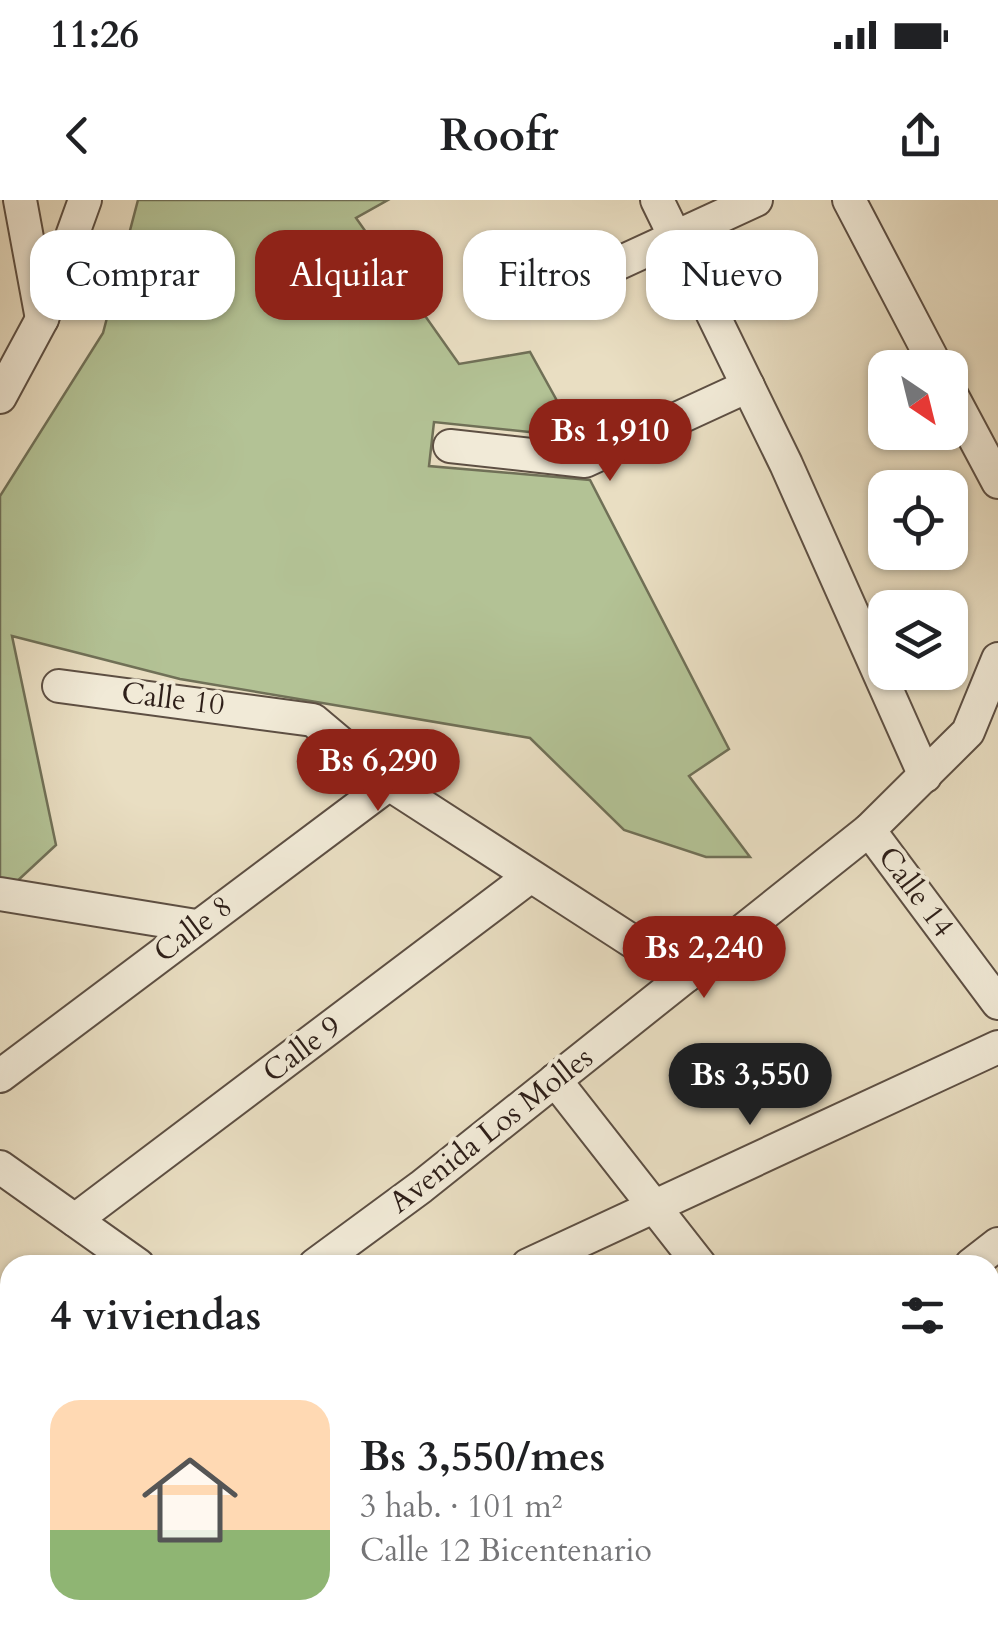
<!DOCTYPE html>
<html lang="es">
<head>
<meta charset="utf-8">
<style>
	body { margin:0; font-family:Cardo,serif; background:#f6f6f6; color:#202124; height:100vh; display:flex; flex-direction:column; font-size:38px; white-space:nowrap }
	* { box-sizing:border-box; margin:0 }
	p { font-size:32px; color:#757577 }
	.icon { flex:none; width:55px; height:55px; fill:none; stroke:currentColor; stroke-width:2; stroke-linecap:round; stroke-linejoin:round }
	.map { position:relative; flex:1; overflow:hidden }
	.drawer { position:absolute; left:0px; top:1055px; width:1000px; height:392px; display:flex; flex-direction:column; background:#fff; border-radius:30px 30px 0 0; box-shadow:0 2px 8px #0004 }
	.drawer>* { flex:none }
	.top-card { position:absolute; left:30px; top:30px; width:940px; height:90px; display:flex; gap:20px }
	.needle { width:65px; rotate:145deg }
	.tools { position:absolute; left:868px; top:150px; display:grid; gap:20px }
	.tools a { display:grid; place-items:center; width:100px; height:100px; border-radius:20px; background:#fff; box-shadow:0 2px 8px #0004; font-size:50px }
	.price { position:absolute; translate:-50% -85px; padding:0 22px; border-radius:35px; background:#8f2418; color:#fff; font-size:32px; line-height:65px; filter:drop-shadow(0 2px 5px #0008) }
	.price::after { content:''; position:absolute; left:50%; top:60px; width:30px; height:22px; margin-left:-15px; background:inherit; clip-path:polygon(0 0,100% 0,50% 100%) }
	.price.selected { background:#222; color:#fff }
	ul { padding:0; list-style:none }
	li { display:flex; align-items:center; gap:30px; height:250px; padding:0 50px }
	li+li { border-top:2px solid #e0e0e0 }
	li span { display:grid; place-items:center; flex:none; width:280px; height:200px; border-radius:30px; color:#555 }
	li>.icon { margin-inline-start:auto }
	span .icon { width:120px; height:120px; fill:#fffc; stroke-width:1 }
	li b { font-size:42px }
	h2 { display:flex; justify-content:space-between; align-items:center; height:120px; padding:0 50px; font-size:42px }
	.chip { padding:0 35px; border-radius:30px; background:#fff; box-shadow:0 2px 8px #0004; font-size:35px; line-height:90px }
	.chip.selected { background:#8f2418; color:#fff }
	.status { display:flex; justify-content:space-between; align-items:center; height:70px; padding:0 50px; background:#fff; direction:ltr }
	.status svg { height:28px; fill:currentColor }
	header { display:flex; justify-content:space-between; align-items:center; height:130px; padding:0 50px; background:#fff; font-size:45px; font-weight:800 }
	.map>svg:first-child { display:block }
	.green { fill:#b3c295; stroke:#707057; stroke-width:2.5 }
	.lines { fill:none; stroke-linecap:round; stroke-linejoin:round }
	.minor-casing { stroke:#5d4f43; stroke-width:36 }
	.minor { stroke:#f1ead7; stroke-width:32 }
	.labels { text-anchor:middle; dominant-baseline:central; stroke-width:8; stroke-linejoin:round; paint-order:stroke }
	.street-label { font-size:30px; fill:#2e1f19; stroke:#f1ead7 }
</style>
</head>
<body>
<div class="status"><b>11:26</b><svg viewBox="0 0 49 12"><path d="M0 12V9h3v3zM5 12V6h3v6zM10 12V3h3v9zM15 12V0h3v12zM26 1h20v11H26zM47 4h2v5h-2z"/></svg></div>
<header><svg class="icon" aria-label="back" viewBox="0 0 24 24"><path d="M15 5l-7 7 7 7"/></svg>Roofr<svg class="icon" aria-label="share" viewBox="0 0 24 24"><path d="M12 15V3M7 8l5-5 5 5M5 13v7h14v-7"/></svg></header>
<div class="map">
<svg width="998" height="1447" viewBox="0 0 998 1447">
	<rect width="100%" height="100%" fill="#e9dec2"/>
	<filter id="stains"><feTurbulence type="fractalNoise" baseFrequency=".002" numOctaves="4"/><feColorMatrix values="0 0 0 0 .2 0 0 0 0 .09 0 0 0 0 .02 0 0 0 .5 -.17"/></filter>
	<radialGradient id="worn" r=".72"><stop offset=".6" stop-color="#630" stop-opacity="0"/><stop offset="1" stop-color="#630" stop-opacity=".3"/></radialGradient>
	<g class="green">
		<polygon points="138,0 388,0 356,18 459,164 530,152 577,237 434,222 429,266 590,280 729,549 689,576 750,657 706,657 624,630 530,538 180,479 12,436 56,645 0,697 0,296 103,133"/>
		<polygon points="444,1438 593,1438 595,1447 446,1447"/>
	</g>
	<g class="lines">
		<g class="minor-casing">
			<g id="minor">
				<polyline points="20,0 42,119"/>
				<polyline points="657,0 786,264 925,576"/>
				<polyline points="849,0 937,168"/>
				<polyline points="554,93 756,0"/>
				<polyline points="950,192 998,282"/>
				<polyline points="0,197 42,119 85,0"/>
				<polyline points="450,246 585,261 748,186"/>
				<polyline points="59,486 313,520 389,584 686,776"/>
				<polyline points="869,630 998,803"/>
				<polyline points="0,694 196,726"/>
				<polyline points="0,876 389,584"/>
				<polyline points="555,880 700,1065"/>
				<polyline points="0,967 138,1065"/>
				<polyline points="75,1020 528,678"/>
				<polyline points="315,1065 421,987 869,630 968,532 998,459"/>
				<polyline points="528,1065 998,847"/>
				<polyline points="971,1065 998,1044"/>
				<polyline points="0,1171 10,1165"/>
				<polyline points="990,1360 998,1354"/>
				<polyline points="0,1365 10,1360"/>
				<polyline points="385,1438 388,1447"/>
				<polyline points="675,1438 683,1447"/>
				<polyline points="984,1438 992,1447"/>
			</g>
		</g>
		<use href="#minor" class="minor"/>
	</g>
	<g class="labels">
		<g class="street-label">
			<text transform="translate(173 499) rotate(7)">Calle 10</text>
			<text transform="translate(916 692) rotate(53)">Calle 14</text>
			<text transform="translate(193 729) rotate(-37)">Calle 8</text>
			<text transform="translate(302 849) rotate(-37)">Calle 9</text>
			<text transform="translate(491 930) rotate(-38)">Avenida Los Molles</text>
		</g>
	</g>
	<rect width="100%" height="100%" filter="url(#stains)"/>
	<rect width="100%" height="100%" fill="url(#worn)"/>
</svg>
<div class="tools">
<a><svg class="needle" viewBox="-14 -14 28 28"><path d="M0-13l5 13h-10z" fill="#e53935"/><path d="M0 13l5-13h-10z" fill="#757577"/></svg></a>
<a><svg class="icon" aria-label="locate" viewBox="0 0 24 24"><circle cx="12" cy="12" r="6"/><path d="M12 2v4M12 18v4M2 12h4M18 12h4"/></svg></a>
<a><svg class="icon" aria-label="layers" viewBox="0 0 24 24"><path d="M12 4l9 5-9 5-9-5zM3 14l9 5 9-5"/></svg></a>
</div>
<b class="price" style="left:610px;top:284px">Bs 1,910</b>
<b class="price" style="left:378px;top:614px">Bs 6,290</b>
<b class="price" style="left:704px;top:801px">Bs 2,240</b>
<b class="price selected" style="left:750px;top:928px">Bs 3,550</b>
<div class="top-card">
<a class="chip">Comprar</a>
<a class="chip selected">Alquilar</a>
<a class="chip">Filtros</a>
<a class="chip">Nuevo</a>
</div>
<section class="drawer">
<h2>4 viviendas<svg class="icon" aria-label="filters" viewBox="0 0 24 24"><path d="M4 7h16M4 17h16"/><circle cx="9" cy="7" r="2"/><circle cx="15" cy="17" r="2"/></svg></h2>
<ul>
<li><span style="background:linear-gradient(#ffd9b3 65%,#8fb573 0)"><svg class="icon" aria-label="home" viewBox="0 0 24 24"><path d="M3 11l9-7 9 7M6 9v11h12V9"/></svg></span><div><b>Bs 3,550/mes</b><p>3 hab. · 101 m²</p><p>Calle 12 Bicentenario</p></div></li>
</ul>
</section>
</div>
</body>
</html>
